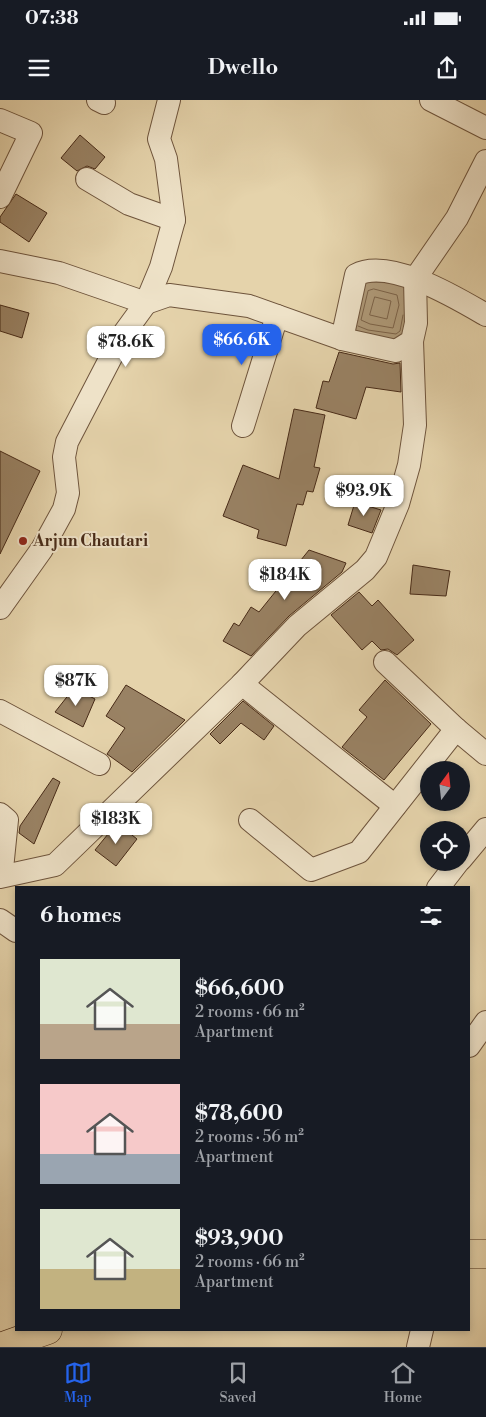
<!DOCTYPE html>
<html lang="en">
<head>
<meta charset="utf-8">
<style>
	body { margin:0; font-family:"Libre Bodoni",serif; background:#242831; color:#f1f3f6; height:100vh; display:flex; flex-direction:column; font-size:19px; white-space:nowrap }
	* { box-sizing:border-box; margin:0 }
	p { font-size:16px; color:#9ea1a6 }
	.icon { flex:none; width:28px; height:28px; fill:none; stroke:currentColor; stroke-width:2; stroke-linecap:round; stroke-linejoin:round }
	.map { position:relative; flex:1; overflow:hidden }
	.sheet { position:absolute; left:15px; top:786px; width:455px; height:445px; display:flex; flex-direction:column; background:#171b24; border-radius:0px; box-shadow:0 2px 8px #0003 }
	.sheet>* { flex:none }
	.needle { width:32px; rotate:15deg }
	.fabs { position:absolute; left:420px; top:661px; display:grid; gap:10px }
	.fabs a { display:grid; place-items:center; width:50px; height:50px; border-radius:50%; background:#171b24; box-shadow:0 2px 8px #0003; font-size:25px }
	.price { position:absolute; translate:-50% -42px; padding:0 11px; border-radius:10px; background:#fff; color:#222; font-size:16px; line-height:32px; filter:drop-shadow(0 1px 2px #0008) }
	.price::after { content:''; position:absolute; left:50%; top:30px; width:15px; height:11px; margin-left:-8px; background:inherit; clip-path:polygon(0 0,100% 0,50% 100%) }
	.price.current { background:#2563eb; color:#fff }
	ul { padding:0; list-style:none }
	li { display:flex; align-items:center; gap:15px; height:125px; padding:0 25px }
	li span { display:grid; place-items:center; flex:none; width:140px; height:100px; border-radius:0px; color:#555 }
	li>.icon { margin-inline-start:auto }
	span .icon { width:60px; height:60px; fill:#fffc; stroke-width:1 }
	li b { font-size:21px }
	h2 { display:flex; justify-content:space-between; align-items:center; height:60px; padding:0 25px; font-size:21px }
	.status { display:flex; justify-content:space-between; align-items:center; height:35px; padding:0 25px; background:#171b24; direction:ltr }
	.status svg { height:14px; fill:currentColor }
	header { display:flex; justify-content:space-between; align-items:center; height:65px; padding:0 25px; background:#171b24; font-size:22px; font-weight:600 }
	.tabs { display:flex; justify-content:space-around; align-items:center; height:70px; border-top:1px solid #363941; background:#171b24; font-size:14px; color:#9ea1a6 }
	.tabs a { display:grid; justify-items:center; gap:2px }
	.tabs .current { color:#2563eb }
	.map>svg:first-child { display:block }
	.water { fill:#af9a79; stroke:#856d52 }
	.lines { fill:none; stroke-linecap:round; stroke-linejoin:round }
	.shore { stroke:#7b6248; stroke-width:1 }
	.building { fill:#998264; stroke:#472a17 }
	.minor-casing { stroke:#6e543c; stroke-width:24 }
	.major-casing { stroke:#472a17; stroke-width:29 }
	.minor { stroke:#eee2c8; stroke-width:22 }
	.major { stroke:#e5d3ab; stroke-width:28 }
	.poi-dot { fill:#8f2418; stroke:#eee2c8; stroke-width:2 }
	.labels { text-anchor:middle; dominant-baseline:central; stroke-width:4; stroke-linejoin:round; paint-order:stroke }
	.poi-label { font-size:16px; font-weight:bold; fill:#472a17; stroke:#eee2c8; text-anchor:start }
</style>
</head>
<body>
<div class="status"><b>07:38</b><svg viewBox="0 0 49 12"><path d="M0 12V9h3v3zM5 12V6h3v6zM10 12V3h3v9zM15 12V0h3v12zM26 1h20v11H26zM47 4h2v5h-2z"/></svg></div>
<header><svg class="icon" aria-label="menu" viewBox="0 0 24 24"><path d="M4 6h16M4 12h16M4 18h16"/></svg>Dwello<svg class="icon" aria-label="share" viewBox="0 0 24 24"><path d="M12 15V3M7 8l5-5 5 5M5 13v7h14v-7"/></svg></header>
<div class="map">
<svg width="486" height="1247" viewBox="0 0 486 1247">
	<rect width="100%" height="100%" fill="#e5d3ab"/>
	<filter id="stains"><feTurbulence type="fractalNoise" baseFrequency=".004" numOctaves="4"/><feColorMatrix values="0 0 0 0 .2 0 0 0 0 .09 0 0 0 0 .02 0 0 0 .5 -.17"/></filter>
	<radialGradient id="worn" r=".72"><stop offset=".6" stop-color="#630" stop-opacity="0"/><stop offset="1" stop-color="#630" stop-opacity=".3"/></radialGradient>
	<path class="water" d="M359,181L405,184C410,199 409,226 399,240L366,235L351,228Z"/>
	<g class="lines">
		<g class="shore">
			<polygon points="374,189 397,195 399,205 393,228 370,224 361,220 368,191"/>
			<polygon points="375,197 391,201 387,219 370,215"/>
			<polyline points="358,226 368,230 396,234 400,231 403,215"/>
		</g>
	</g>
	<g class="building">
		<polygon points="80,35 105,57 95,69 87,66 77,71 61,58"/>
		<polygon points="16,94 47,113 29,142 0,122 0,117"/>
		<polygon points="0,205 29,213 22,238 0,231"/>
		<polygon points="339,252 393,264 400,263 401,292 366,287 356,319 316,308 323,281 329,282"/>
		<polygon points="294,309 325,315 314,367 320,368 313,392 307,391 303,405 297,404 286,446 257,438 259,430 223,416 243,365 279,379"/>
		<polygon points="0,351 40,371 0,454"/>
		<polygon points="355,402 381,410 372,433 348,425"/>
		<polygon points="309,450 346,463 342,472 289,516 251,556 223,541 234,523 239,526 251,507 259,512"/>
		<polygon points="413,465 450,471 446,496 410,494"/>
		<polygon points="359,492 372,506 378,500 414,540 397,555 388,549 381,550 372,541 362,550 331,515"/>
		<polygon points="385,580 431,624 384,680 342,647 367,617 359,610"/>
		<polygon points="126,585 185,620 132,672 107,654 125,628 106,616"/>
		<polygon points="74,588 95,599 83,627 55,612"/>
		<polygon points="243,601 274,626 264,640 241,623 220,644 210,634"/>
		<polygon points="53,678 60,682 34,744 19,733 20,726"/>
		<polygon points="117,723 137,739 116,766 95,750"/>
	</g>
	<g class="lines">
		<g class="minor-casing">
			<g id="minor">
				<polyline points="98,0 104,3"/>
				<polyline points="431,0 486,28"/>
				<polyline points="0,20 31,33 0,97"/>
				<polyline points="87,79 129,104 174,120"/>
				<polyline points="0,161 59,173 146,203 169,195 249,206 342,239 396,251 412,241 416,223 415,179 457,118 486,61"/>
				<path d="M342,239L356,175C389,157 457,198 486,215"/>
				<polyline points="243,326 277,216"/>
				<polyline points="0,508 42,449 64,409 68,393 64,357 67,342 122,236 146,203 161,167 174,120 166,59 159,39 169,0"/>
				<polyline points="385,562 456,629 486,654"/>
				<polyline points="242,584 395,706"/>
				<polyline points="0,611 99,664"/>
				<polyline points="0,714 7,720 2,769 0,772"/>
				<polyline points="250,720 311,770 359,752 456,629"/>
				<polyline points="461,759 486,729"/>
				<polyline points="0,777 55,765 242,584 297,526 365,470 376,457 398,404 409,365 415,325 412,241"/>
				<polyline points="438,788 458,762"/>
				<polyline points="0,820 16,831"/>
				<polyline points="469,946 486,922"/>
				<polyline points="418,1247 422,1230"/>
			</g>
		</g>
		<g class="major-casing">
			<g id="major">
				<polyline points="469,1154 486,1154"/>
				<polyline points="0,1247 48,1230"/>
			</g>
		</g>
		<use href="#minor" class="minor"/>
		<use href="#major" class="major"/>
	</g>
	<circle class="poi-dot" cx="23" cy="441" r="5"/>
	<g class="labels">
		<g class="poi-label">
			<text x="33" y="441">Arjun Chautari</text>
		</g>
	</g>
	<rect width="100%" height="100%" filter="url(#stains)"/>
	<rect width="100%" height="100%" fill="url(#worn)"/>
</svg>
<div class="fabs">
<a><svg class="needle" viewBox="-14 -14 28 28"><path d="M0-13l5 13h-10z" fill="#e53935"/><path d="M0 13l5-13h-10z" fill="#9ea1a6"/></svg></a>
<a><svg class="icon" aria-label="locate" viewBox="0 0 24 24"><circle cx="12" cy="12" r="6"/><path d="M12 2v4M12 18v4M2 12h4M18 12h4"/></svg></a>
</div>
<b class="price current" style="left:242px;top:266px">$66.6K</b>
<b class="price" style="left:126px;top:268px">$78.6K</b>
<b class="price" style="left:364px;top:417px">$93.9K</b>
<b class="price" style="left:285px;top:501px">$184K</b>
<b class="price" style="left:76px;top:607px">$87K</b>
<b class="price" style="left:116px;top:745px">$183K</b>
<section class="sheet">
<h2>6 homes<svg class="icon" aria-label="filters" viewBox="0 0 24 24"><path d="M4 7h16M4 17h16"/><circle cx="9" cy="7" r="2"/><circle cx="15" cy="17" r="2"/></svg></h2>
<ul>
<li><span style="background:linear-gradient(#dfe7d0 65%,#b9a48a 0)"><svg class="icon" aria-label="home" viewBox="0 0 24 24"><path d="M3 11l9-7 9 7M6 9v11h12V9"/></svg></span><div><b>$66,600</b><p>2 rooms · 66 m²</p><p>Apartment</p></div></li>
<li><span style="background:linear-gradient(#f6c9c9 70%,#9aa5b1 0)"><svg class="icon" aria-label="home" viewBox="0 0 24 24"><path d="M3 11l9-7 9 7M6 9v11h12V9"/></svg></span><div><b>$78,600</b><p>2 rooms · 56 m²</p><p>Apartment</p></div></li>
<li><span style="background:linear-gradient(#dfe7d0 60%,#c2b280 0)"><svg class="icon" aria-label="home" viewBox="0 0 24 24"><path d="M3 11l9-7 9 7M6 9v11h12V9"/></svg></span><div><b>$93,900</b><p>2 rooms · 66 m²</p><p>Apartment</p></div></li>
</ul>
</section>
</div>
<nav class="tabs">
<a class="current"><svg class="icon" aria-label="map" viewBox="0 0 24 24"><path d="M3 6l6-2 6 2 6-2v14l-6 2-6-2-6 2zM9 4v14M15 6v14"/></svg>Map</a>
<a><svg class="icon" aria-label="saved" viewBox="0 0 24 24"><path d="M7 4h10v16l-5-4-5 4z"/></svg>Saved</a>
<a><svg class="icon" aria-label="home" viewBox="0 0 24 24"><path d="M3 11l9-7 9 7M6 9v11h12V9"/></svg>Home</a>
</nav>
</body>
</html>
